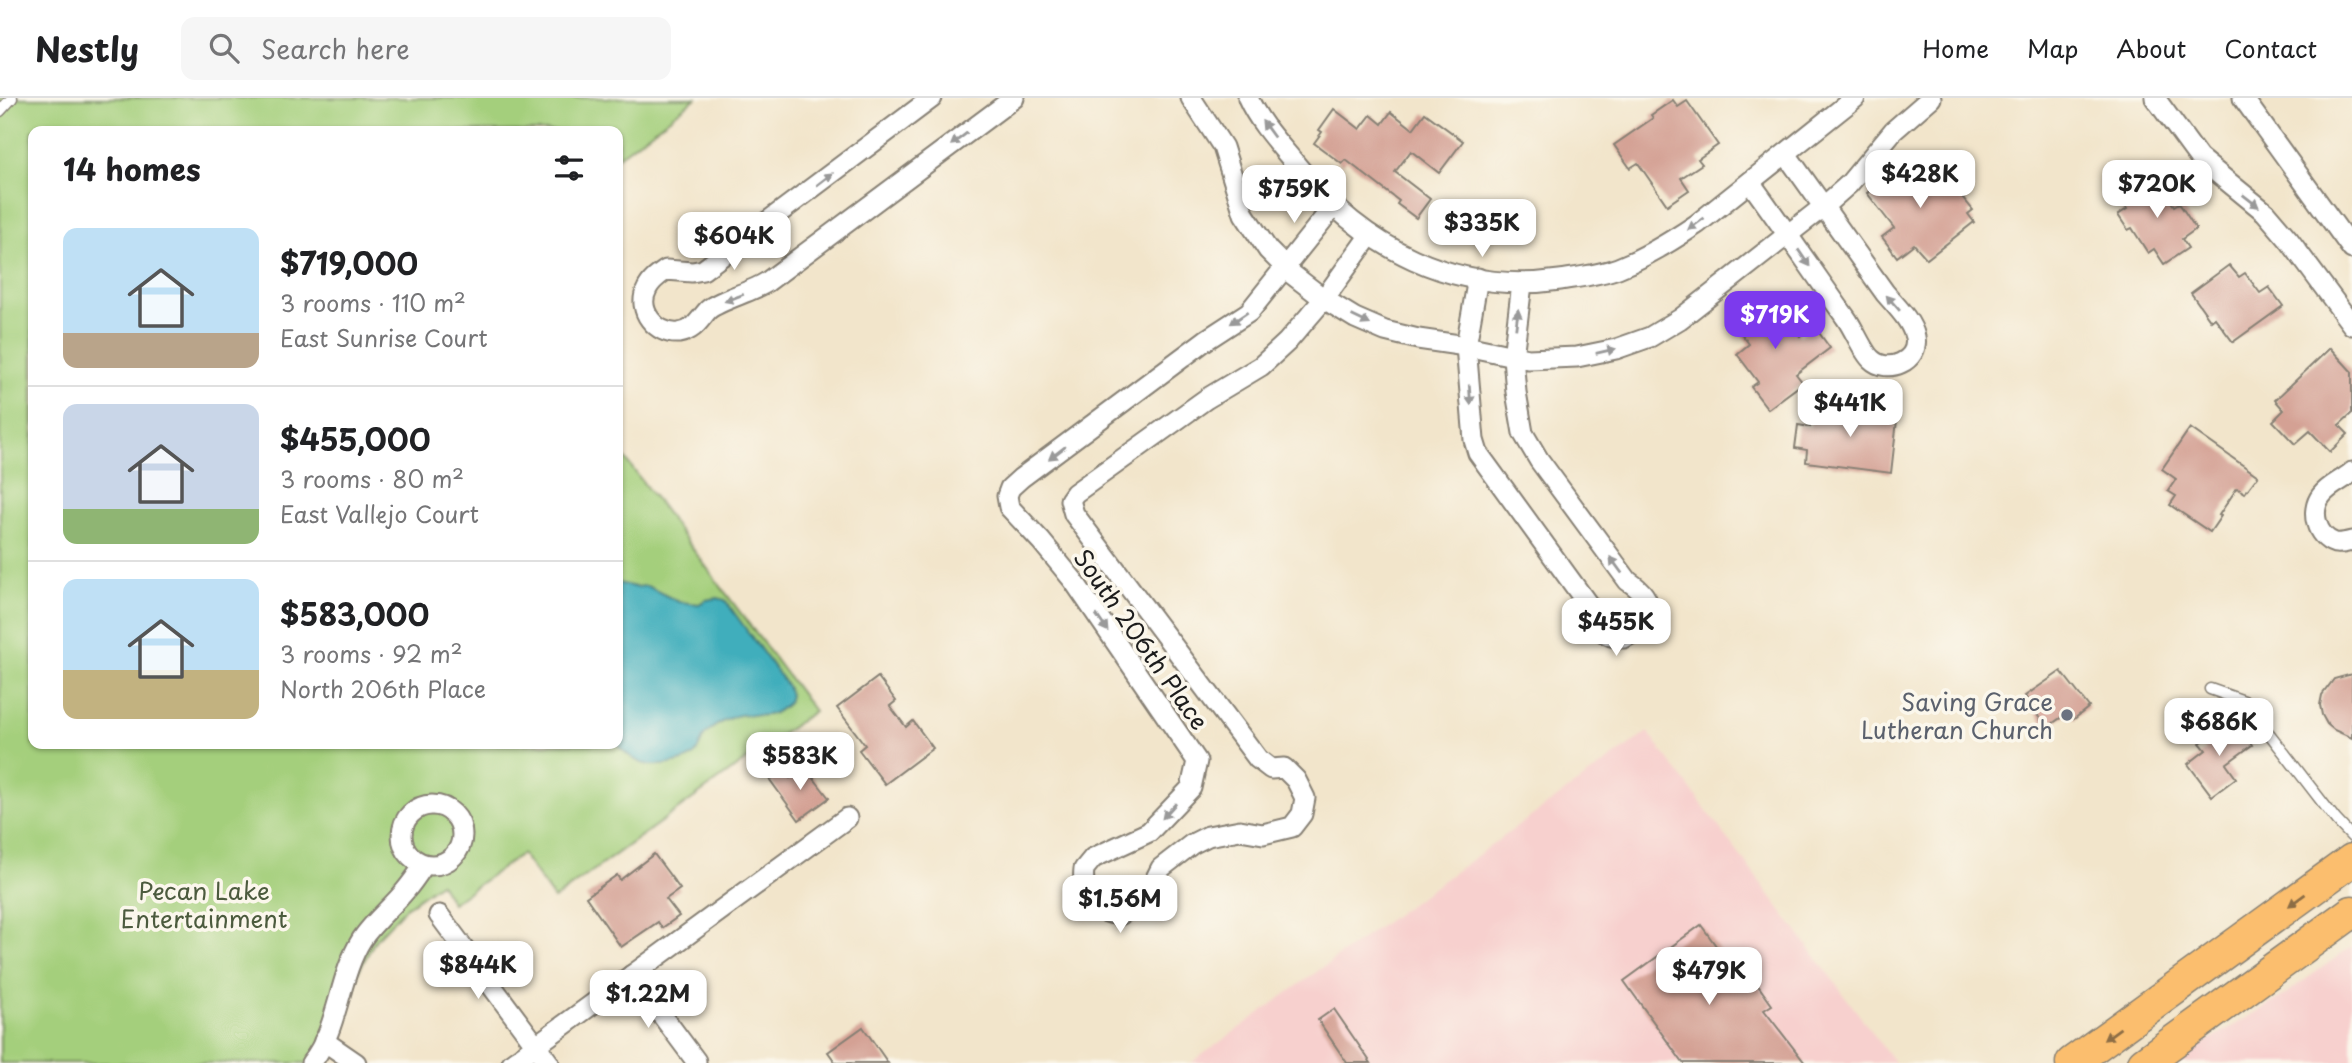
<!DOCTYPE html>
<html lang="en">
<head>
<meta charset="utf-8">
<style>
	body { margin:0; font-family:"Playpen Sans",sans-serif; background:#f6f6f6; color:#202124; height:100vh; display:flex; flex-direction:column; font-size:26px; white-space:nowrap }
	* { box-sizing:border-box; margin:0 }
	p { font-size:23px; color:#757577 }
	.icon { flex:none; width:38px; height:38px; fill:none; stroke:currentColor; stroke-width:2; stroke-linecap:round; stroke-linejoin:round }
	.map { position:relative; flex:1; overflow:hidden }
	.details { position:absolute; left:28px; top:28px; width:595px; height:623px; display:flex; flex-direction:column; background:#fff; border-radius:14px; box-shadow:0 2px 5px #0004 }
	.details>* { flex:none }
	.price { position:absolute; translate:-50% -60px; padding:0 16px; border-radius:14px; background:#fff; color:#222; font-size:23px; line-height:46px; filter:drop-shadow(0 2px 4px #0008) }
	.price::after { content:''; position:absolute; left:50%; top:42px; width:21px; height:16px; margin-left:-10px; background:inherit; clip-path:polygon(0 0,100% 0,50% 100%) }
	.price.active { background:#7c3aed; color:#fff }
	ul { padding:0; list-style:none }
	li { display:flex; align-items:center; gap:21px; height:175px; padding:0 35px }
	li+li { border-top:2px solid #e0e0e0 }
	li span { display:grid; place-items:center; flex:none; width:196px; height:140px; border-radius:14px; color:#555 }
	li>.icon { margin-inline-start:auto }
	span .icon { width:84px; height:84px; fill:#fffc; stroke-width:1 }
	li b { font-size:30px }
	h2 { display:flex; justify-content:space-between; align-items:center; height:84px; padding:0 35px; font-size:30px }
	header { display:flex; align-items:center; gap:42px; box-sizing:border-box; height:98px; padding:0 35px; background:#fff; border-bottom:2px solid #e0e0e0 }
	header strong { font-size:33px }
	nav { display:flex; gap:38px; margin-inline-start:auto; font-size:24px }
	.search { width:490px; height:63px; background:#f6f6f6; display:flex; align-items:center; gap:18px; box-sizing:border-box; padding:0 24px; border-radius:14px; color:#757577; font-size:26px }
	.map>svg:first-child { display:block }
	.built { fill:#f7d0ce }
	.green { fill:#a4cf7c; stroke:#60764c; stroke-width:2 }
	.water { fill:#40aebc; stroke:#2e656c; stroke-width:2 }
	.building { fill:#d4a194 }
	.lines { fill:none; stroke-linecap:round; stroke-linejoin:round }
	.service-casing { stroke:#878074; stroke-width:13 }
	.minor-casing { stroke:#878074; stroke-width:23 }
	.primary-casing { stroke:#878074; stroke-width:35 }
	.service { stroke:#fff; stroke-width:10 }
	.minor { stroke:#fff; stroke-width:19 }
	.primary { stroke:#fbbe6e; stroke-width:32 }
	.oneway { fill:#999 }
	.oneway2 { fill:#8c6d45 }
	.worship-dot { fill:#6b7280; stroke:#fbf7ec; stroke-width:2.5 }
	.labels { text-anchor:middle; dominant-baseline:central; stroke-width:7; stroke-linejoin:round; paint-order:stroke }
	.street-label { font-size:24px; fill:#1c1c1c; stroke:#fbf7ec }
	.worship-label { font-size:24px; fill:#5b616d; stroke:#fbf7ec; text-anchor:end }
	.park-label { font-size:24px; fill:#4c5b3e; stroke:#fbf7ec }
</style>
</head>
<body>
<header>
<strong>Nestly</strong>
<div class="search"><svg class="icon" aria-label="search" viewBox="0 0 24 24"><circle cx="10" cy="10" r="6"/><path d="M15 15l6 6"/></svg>Search here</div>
<nav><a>Home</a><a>Map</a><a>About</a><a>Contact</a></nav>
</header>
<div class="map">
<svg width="2352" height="965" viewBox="0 0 2352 965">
	<rect width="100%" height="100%" fill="#fbf7ec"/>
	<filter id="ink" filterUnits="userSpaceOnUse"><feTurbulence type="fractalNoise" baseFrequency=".0143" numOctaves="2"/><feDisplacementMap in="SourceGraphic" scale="14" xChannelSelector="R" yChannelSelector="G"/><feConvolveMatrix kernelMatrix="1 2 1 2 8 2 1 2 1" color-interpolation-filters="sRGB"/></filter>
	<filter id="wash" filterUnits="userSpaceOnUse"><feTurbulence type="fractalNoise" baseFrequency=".00686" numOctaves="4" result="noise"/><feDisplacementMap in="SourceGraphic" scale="28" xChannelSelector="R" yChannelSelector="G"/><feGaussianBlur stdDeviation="1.57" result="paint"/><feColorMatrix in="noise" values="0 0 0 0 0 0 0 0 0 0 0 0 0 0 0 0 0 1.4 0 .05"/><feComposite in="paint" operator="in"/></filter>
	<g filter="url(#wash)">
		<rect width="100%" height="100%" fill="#f2e5cb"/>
		<g class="built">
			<polygon points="1648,634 1895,965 1191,965"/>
			<polygon points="2352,848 2352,965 2176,965 2196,950 2280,900"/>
		</g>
		<polygon class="green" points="0,0 696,0 618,59 618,33 33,33 33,646 618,646 618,351 814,613 554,801 522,756 452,805 440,785 405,810 376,841 359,872 338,931 321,965 0,965"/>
		<path class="water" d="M618,485L635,489L647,488L679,504L699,506L706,502L718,500L725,502L787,588L790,597L788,605C762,630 752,608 728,621C721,624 710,631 705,637C701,643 699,651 695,656C686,666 654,670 642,665C632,662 624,653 616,646Z"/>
		<g id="blocks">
			<g class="building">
				<polygon points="1673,2 1678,9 1687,3 1718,47 1698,61 1702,66 1681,80 1689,92 1667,107 1638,65 1630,70 1614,47 1653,20 1651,17"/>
				<polygon points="1334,11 1360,31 1371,17 1382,26 1391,14 1413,31 1425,15 1463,43 1439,75 1411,53 1395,74 1430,101 1416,120 1397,106 1399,103 1346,62 1342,66 1314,45 1322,34 1319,32"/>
				<polygon points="1922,61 1942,87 1948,82 1973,112 1968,116 1974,124 1927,161 1914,146 1897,159 1882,139 1894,130 1867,95 1905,65 1909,70"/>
				<polygon points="2154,78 2174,108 2179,105 2196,131 2182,141 2188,150 2164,166 2154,151 2148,155 2132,130 2128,132 2118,117 2127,111 2120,101"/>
				<polygon points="2229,167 2239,179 2245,175 2260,195 2269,189 2283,208 2233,244 2215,220 2211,223 2191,195"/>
				<polygon points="1748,201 1756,212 1767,204 1782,225 1787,220 1800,238 1814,228 1830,250 1796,276 1803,285 1768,311 1751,289 1758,284 1737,256 1749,246 1736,228 1740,225 1731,214"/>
				<polygon points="2330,250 2352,274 2352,315 2339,327 2348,336 2330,354 2310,333 2295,346 2273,323 2284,312 2275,302"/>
				<polygon points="1833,304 1877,309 1876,319 1897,322 1891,375 1806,364 1807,352 1795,350 1798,327 1810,329 1812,316 1832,319"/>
				<polygon points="2190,330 2258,378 2245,395 2237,390 2219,417 2221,418 2210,434 2170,407 2176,398 2168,393 2176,381 2162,371"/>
				<polygon points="2061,573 2089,609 2074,621 2069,614 2046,630 2025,598"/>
				<polygon points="2352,576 2352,640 2334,632 2327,626 2322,617 2320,607 2322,597 2334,581"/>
				<polygon points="878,579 896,603 890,608 906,629 913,623 933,650 885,686 859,652 865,647 837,610"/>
				<polygon points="2238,628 2252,647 2226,666 2236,680 2212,698 2188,666 2206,652 2200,645 2222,629 2228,636"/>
				<polygon points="805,669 829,700 799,722 770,682 784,671 790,680"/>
				<polygon points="654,756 680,791 666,801 679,818 662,830 658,824 621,849 586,799 617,777 620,782"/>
				<polygon points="1701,827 1743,885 1752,879 1772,907 1764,912 1805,965 1683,965 1624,883"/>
				<polygon points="1334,911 1371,965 1347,965 1318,922"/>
				<polygon points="863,929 888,965 836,965 828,954"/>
			</g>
		</g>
	</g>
	<g filter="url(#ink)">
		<use href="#blocks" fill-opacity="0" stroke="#878074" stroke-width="2"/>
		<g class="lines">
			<g class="service-casing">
				<g id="service">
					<polyline points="0,13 12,0"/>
					<polyline points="2210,591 2244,603 2336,722 2352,739"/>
				</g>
			</g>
			<g class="minor-casing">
				<g id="minor">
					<path d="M932,0L703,172L692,174L666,172C659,177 651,182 647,191C636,212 656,237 679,235C694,233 699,222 708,212C719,202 752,194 767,184L1014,0"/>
					<polyline points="1191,0 1223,49 1244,116 1268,152 1293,177 1324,201 1355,220 1385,233 1418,241 1466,248 1528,261 1577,259 1616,251 1650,239 1680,221 1823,109 1849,86 1893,33 1931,0"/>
					<path d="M1248,0C1259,25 1281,48 1298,69C1363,150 1455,197 1560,182C1579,179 1599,177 1618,170C1646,159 1672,143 1697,126L1855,0"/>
					<polyline points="2155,0 2199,60 2265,114 2289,142 2352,227"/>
					<polyline points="2243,0 2352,151"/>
					<path d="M1750,84C1783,129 1814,175 1846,220C1854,231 1863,254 1871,261C1887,277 1920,263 1915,239C1911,222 1896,208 1885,195L1786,56"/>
					<path d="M1333,109L1249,214L1206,242L1021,380L1010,390L1007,398L1009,409L1041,443L1073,482L1197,663L1191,690L1149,734L1093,760L1084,771C1081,797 1095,815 1120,817L1134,807L1154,784L1161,770L1192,746L1208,738L1240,732L1263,736L1292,729L1302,716L1305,700L1296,682L1284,670L1271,671L1258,661L1074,416L1070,402L1075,395L1206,301L1261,268L1287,244L1324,201L1370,137"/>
					<path d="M1478,180L1466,248L1474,342L1478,355L1592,512C1594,530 1606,540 1624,540C1655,524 1657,502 1628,483L1539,362L1523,335L1516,294L1513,259L1522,186"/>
					<path d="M2352,374C2342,383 2329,387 2321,398C2310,413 2316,439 2335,445C2340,446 2348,444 2352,443"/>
					<circle cx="432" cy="737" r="30"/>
					<polyline points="439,817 549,965"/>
					<polyline points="632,877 696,963"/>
					<polyline points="324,943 356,965"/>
					<path d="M311,965C339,931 338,879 362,841C374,823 391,810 405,793C412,785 418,776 424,767"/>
					<polyline points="512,965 847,720"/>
				</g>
			</g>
			<g class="primary-casing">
				<g id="primary">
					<polyline points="2072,965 2352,762"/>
					<polyline points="2144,965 2352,814"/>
				</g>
			</g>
			<use href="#service" class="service"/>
			<use href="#minor" class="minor"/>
			<use href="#primary" class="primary"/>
		</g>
		<defs><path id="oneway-solid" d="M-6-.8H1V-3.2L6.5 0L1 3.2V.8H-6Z" transform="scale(1.75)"/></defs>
		<g class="oneway">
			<use href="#oneway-solid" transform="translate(1268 31) rotate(-126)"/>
			<use href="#oneway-solid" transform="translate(959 41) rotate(143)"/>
			<use href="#oneway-solid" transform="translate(825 81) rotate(-37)"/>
			<use href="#oneway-solid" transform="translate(2251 103) rotate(38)"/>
			<use href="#oneway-solid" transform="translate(1696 126) rotate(144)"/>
			<use href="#oneway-solid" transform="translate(1804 160) rotate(55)"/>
			<use href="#oneway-solid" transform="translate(734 200) rotate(159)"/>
			<use href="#oneway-solid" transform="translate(1893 205) rotate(-131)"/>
			<use href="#oneway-solid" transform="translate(1239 220) rotate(146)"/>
			<use href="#oneway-solid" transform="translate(1517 221) rotate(-83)"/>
			<use href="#oneway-solid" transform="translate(1361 222) rotate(26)"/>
			<use href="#oneway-solid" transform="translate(1606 253) rotate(-13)"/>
			<use href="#oneway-solid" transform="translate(1470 297) rotate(86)"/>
			<use href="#oneway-solid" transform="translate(1057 355) rotate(143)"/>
			<use href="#oneway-solid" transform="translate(1616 467) rotate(-126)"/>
			<use href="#oneway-solid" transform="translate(1102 525) rotate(55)"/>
			<use href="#oneway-solid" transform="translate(1169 713) rotate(132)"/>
		</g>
		<g class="oneway2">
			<use href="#oneway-solid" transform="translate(2297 802) rotate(144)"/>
			<use href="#oneway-solid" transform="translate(2112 936) rotate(144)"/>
		</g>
	</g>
	<circle class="worship-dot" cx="2067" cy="617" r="7"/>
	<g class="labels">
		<g class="street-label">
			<text transform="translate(1142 541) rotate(55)">South 206th Place</text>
		</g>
		<g class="worship-label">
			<text x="2053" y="603">Saving Grace<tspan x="2053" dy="28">Lutheran Church</tspan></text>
		</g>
		<g class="park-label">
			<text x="204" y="792">Pecan Lake<tspan x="204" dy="28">Entertainment</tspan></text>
		</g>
	</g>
</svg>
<b class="price" style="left:1920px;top:112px">$428K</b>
<b class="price" style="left:2157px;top:122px">$720K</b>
<b class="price" style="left:1294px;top:127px">$759K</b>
<b class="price" style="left:1482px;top:161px">$335K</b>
<b class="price" style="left:734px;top:174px">$604K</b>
<b class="price active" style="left:1775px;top:253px">$719K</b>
<b class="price" style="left:1850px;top:341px">$441K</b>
<b class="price" style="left:1616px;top:560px">$455K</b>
<b class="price" style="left:2219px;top:660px">$686K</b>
<b class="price" style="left:800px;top:694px">$583K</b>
<b class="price" style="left:1120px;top:837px">$1.56M</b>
<b class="price" style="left:478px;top:903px">$844K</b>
<b class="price" style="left:1709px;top:909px">$479K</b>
<b class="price" style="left:648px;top:932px">$1.22M</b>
<section class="details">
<h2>14 homes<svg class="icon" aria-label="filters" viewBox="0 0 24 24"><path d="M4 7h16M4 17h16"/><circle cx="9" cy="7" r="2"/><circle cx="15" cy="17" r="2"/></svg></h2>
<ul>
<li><span style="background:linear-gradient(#bfe0f5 75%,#b9a48a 0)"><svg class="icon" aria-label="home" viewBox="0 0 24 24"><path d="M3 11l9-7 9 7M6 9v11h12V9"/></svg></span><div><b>$719,000</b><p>3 rooms · 110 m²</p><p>East Sunrise Court</p></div></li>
<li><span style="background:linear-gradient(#c9d6e8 75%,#8fb573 0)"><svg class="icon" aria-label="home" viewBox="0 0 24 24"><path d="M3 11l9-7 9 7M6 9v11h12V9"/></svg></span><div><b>$455,000</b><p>3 rooms · 80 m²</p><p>East Vallejo Court</p></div></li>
<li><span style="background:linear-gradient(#bfe0f5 65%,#c2b280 0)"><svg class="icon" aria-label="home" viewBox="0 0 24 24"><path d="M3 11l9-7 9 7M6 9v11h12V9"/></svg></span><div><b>$583,000</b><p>3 rooms · 92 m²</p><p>North 206th Place</p></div></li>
</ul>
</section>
</div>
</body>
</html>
